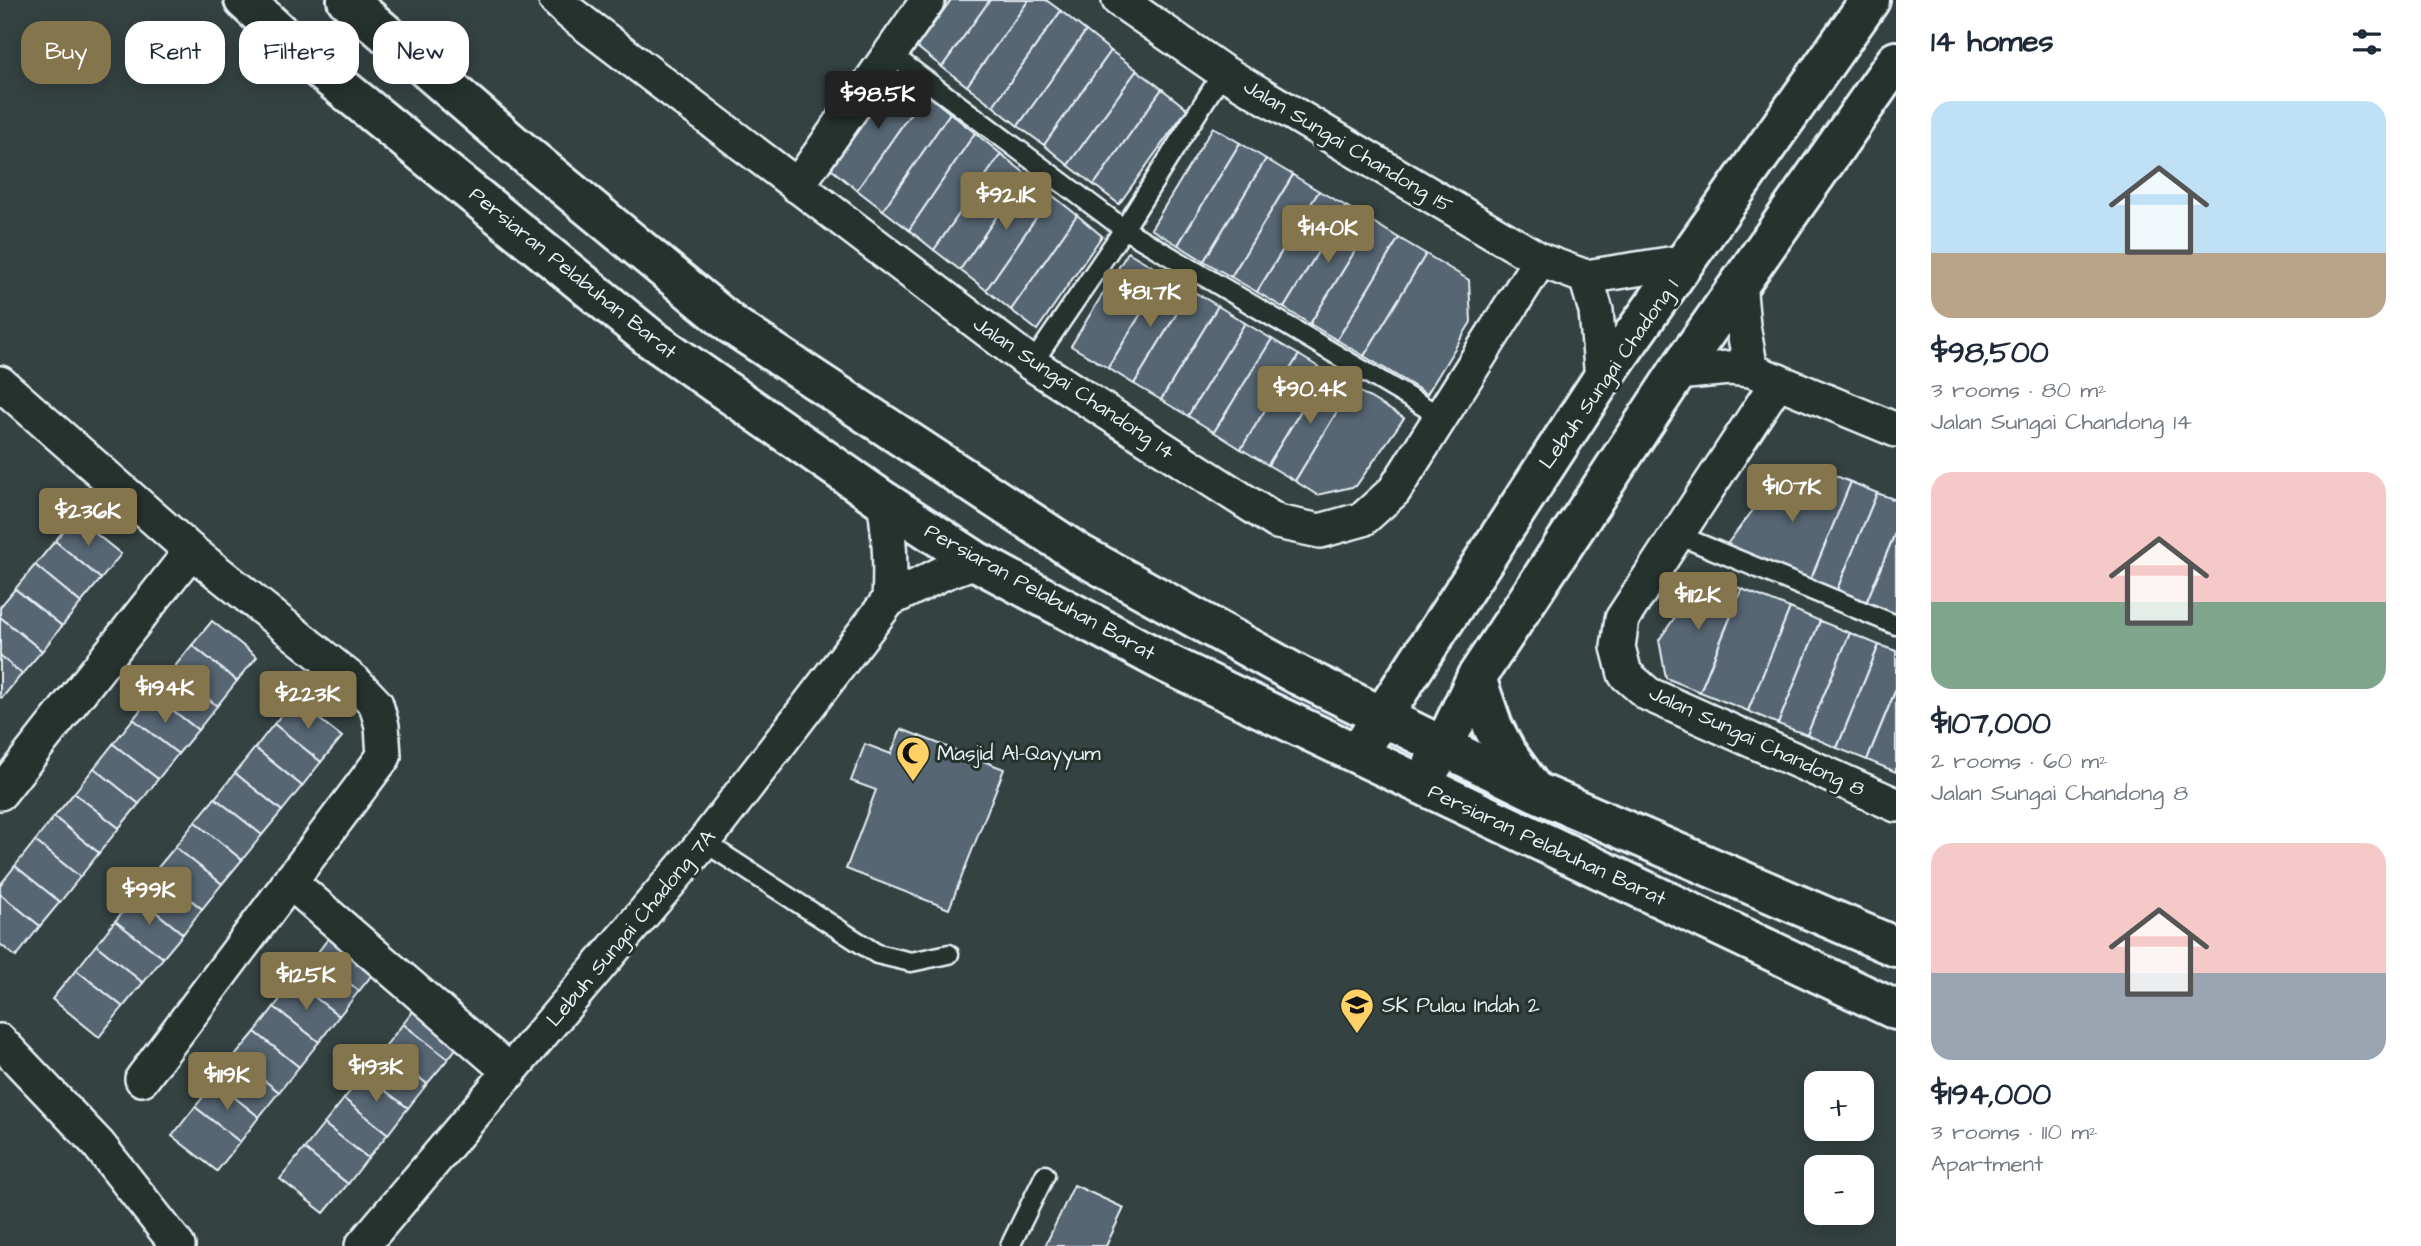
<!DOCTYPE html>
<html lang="en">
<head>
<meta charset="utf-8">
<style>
	body { margin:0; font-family:"Architects Daughter",sans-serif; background:#f2f2f3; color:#1f2937; height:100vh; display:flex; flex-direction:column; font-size:26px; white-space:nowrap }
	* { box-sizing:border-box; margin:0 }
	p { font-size:23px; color:#747a83 }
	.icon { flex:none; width:38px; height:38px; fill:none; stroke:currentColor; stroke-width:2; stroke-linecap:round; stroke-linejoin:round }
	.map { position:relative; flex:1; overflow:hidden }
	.panel { display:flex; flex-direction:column; background:#fff; width:525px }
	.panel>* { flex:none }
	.top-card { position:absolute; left:21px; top:21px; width:665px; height:63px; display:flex; gap:14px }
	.buttons { position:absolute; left:1804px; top:1071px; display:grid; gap:14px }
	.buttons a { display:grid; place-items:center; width:70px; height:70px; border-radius:14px; background:#fff; box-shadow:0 4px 18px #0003; font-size:35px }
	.price { position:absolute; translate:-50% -60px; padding:0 16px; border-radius:7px; background:#84754c; color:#fff; font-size:23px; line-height:46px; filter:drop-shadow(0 2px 4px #0008) }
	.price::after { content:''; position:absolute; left:50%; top:42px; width:21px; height:16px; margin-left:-10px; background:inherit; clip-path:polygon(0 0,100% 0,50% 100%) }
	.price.current { background:#222; color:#fff }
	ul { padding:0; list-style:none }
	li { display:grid; align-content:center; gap:14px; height:371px; padding:0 35px }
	li span { display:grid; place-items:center; height:217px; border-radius:21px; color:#555 }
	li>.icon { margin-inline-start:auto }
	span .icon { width:126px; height:126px; fill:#fffc; stroke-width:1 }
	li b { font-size:30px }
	h2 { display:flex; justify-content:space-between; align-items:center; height:84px; padding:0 35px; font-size:30px }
	.chip { padding:0 24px; border-radius:21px; background:#fff; box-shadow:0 4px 18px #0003; font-size:24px; line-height:63px }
	.chip.current { background:#84754c; color:#fff }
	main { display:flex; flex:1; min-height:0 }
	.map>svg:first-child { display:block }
	.building { fill:#576673; stroke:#e8f1f8; stroke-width:2 }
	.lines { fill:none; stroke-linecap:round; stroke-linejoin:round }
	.lane-casing { stroke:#e8f1f8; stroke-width:23 }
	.street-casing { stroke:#e8f1f8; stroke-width:38 }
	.secondary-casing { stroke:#e8f1f8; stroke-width:44 }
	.lane { stroke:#26332d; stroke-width:18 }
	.street { stroke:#26332d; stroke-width:33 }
	.secondary { stroke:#26332d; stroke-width:38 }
	.labels { text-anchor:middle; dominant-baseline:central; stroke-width:6; stroke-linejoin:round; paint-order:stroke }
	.street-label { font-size:21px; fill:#e8f1f8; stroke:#26332d }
	.poi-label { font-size:21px; fill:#e8f1f8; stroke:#26332d; text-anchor:start }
</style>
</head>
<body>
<main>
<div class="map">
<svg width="1896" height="1246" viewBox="0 0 1896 1246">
	<rect width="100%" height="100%" fill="#354242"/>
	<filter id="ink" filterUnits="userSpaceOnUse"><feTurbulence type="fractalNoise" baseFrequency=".0143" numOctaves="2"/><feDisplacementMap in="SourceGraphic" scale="14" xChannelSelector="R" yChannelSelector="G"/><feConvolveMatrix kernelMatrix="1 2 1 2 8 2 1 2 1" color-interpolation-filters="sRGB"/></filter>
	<g filter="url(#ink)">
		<g class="building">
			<polygon points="951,0 990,0 942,67 917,47"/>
			<polygon points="990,0 1029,0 967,86 942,67"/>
			<polygon points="1029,0 1046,0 1061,11 993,106 967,86"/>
			<polygon points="1061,11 1086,31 1018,126 993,106"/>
			<polygon points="1086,31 1111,51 1044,145 1018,126"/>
			<polygon points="1111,51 1137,70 1068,165 1044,145"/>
			<polygon points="1137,70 1162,89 1094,185 1068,165"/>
			<polygon points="899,72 925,93 857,190 831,169"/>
			<polygon points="1162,89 1187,109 1119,204 1094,185"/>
			<polygon points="925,93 950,113 883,210 857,190"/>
			<polygon points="950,113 975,133 909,230 883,210"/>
			<polygon points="1213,127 1240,143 1178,245 1151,229"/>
			<polygon points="975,133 1001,154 934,250 909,230"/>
			<polygon points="1240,143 1266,159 1204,261 1178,245"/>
			<polygon points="1001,154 1026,174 960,270 934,250"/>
			<polygon points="1266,159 1293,175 1231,277 1204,261"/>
			<polygon points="1026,174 1052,195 986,290 960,270"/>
			<polygon points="1293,175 1319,191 1257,292 1231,277"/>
			<polygon points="1319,191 1346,206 1284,308 1257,292"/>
			<polygon points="1052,195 1077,215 1011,310 986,290"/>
			<polygon points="1346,206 1373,222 1310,324 1284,308"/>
			<polygon points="1077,215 1102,236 1037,330 1011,310"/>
			<polygon points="1373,222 1399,238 1337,340 1310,324"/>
			<polygon points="1399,238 1426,254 1364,356 1337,340"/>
			<polygon points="1128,252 1165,274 1108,368 1071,346"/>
			<polygon points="1426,254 1469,280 1471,322 1427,394 1364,356"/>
			<polygon points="1165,274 1191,290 1134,384 1108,368"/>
			<polygon points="1191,290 1218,306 1161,400 1134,384"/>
			<polygon points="1218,306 1245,323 1188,416 1161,400"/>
			<polygon points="1245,323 1272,339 1214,432 1188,416"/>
			<polygon points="1272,339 1299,355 1241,449 1214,432"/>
			<polygon points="1299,355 1325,371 1268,465 1241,449"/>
			<polygon points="1325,371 1352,387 1295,481 1268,465"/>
			<polygon points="1352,387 1404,418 1356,486 1317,495 1295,481"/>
			<polygon points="1819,469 1851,482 1808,586 1724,548 1776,480"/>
			<polygon points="1851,482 1877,493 1834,597 1808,586"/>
			<polygon points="1877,493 1896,500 1896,531 1864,608 1834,597"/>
			<polygon points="75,517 121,554 101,579 55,541"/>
			<polygon points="1896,531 1896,613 1893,620 1864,608"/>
			<polygon points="55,541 101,579 81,603 35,565"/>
			<polygon points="35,565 81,603 62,626 15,589"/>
			<polygon points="1705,574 1742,589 1700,692 1666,678 1659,640"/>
			<polygon points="15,589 62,626 42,651 0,617 0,607"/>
			<polygon points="1742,589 1790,608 1748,711 1700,692"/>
			<polygon points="1790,608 1820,621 1778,724 1748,711"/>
			<polygon points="0,617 42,651 22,674 0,656"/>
			<polygon points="212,621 257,657 237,681 192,645"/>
			<polygon points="1820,621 1850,633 1807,735 1778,724"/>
			<polygon points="1850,633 1879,645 1837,748 1807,735"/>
			<polygon points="192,645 237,681 217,706 172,670"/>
			<polygon points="1879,645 1896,651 1896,689 1867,760 1837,748"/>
			<polygon points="0,656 22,674 2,698 0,697"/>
			<polygon points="172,670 217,706 198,730 153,695"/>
			<polygon points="1896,689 1896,772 1867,760"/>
			<polygon points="153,695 198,730 178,754 133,719"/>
			<polygon points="294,699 342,737 321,762 274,724"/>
			<polygon points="133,719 178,754 158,779 113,744"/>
			<polygon points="274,724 321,762 302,786 255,748"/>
			<polygon points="901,729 1004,769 949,909 846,869 876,790 851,781 865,744 891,754"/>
			<polygon points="113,744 158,779 139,804 94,768"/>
			<polygon points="255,748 302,786 282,811 235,773"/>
			<polygon points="94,768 139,804 119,828 74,793"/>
			<polygon points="235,773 282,811 262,835 215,798"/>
			<polygon points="74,793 119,828 99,853 54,817"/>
			<polygon points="215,798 262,835 242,860 195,822"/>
			<polygon points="54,817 99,853 80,877 35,841"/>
			<polygon points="195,822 242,860 222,884 175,847"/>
			<polygon points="35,841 80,877 60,902 15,866"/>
			<polygon points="175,847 222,884 202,909 155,871"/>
			<polygon points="15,866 60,902 40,926 0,894 0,885"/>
			<polygon points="155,871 202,909 183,934 136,896"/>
			<polygon points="0,894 40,926 16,957 0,944"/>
			<polygon points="136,896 183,934 163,958 115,921"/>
			<polygon points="115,921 163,958 143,983 96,945"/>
			<polygon points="334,931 379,966 359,991 315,956"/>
			<polygon points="96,945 143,983 123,1007 76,970"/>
			<polygon points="315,956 359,991 339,1016 294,981"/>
			<polygon points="76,970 123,1007 99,1037 52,999"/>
			<polygon points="294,981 339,1016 319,1042 274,1007"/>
			<polygon points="423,999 467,1034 448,1059 403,1024"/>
			<polygon points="274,1007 319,1042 299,1067 255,1032"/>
			<polygon points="403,1024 448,1059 427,1084 383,1049"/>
			<polygon points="255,1032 299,1067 279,1092 234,1057"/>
			<polygon points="383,1049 427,1084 408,1108 363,1074"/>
			<polygon points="234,1057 279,1092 259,1117 215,1082"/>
			<polygon points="363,1074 408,1108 388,1134 344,1099"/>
			<polygon points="215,1082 259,1117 240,1142 195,1107"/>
			<polygon points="344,1099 388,1134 368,1158 324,1124"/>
			<polygon points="195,1107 240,1142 217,1171 172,1136"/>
			<polygon points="324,1124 368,1158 348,1184 304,1149"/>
			<polygon points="304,1149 348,1184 324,1213 280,1179"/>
			<polygon points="1074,1185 1124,1208 1106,1246 1045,1246"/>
		</g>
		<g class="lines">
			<g class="lane-casing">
				<g id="lane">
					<polyline points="891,54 1124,229 1440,416"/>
					<polyline points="1032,364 1124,229 1223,72"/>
					<polyline points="1678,535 1896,625"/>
					<polyline points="704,842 877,954 911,962 949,954"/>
					<polyline points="1010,1246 1045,1175"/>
				</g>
			</g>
			<g class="street-casing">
				<g id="street">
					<polyline points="556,0 569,12 1032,364 1277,522 1320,531 1363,519 1394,491 1540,260"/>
					<polyline points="1119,0 1223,72 1540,260 1586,277 1688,261"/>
					<polyline points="797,186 928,0"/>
					<polyline points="1586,277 1596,311 1602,379"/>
					<polyline points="1739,282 1743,326 1751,370"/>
					<polyline points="1677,373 1729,368 1751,370 1896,430"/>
					<polyline points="1778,381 1622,619 1618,647 1625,674 1648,694 1896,805"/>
					<polyline points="0,383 191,551 356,683 376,704 382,726 384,756 142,1079"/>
					<path d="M884,501C890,535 891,566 889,600"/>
					<polyline points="0,793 191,551"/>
					<polyline points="289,881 510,1072"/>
					<polyline points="0,1041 98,1144 178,1246"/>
					<polyline points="362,1246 704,842 889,600 943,573 976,561"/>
				</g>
			</g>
			<g class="secondary-casing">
				<g id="secondary">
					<polyline points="244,0 313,64 650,338 884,501 976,561 1168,664 1896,1010"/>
					<polyline points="347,0 513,144 732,325 1081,555 1298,675 1534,791 1896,947"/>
					<polyline points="1476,678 1493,727 1506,752 1532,788"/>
					<polyline points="1368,738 1602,379 1870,0"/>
					<polyline points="1432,766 1444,746 1476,678 1677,373 1896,61"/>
				</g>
			</g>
			<use href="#lane" class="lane"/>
			<use href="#street" class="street"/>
			<use href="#secondary" class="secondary"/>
		</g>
	</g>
	<defs>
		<g id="mosque-pin" transform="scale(1.75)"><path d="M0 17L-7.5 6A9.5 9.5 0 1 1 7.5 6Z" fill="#ffd166" stroke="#26332d"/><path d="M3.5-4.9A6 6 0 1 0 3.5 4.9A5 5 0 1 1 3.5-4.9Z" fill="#111"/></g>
		<g id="school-pin" transform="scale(1.75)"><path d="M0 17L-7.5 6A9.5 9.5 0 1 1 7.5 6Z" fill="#ffd166" stroke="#26332d"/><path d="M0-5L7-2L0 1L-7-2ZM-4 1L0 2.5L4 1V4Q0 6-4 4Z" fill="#111"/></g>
	</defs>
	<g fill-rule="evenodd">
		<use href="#mosque-pin" x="913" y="753"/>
		<use href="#school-pin" x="1357" y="1005"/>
	</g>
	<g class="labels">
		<g class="street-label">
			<text transform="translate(1348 146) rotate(31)">Jalan Sungai Chandong 15</text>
			<text transform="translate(573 273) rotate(39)">Persiaran Pelabuhan Barat</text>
			<text transform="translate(1609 374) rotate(-55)">Lebuh Sungai Chadong 1</text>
			<text transform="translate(1074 388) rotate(34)">Jalan Sungai Chandong 14</text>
			<text transform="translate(1040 592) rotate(29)">Persiaran Pelabuhan Barat</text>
			<text transform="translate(1757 741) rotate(25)">Jalan Sungai Chandong 8</text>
			<text transform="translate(1547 845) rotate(25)">Persiaran Pelabuhan Barat</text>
			<text transform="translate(631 928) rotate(-50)">Lebuh Sungai Chadong 7A</text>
		</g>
		<g class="poi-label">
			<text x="937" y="753">Masjid Al-Qayyum</text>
			<text x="1382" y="1005">SK Pulau Indah 2</text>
		</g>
	</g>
</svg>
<div class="buttons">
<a>+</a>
<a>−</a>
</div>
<b class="price current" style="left:878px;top:131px">$98.5K</b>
<b class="price" style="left:1006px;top:232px">$92.1K</b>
<b class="price" style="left:1328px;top:265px">$140K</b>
<b class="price" style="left:1150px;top:329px">$81.7K</b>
<b class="price" style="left:1310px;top:426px">$90.4K</b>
<b class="price" style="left:1792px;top:524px">$107K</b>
<b class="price" style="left:88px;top:548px">$236K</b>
<b class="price" style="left:1698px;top:632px">$112K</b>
<b class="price" style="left:165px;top:725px">$194K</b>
<b class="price" style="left:308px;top:731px">$223K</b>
<b class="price" style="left:149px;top:927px">$99K</b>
<b class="price" style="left:306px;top:1012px">$125K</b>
<b class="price" style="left:376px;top:1104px">$193K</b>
<b class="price" style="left:227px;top:1112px">$119K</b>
<div class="top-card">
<a class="chip current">Buy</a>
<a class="chip">Rent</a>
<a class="chip">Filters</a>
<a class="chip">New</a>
</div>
</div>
<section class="panel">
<h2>14 homes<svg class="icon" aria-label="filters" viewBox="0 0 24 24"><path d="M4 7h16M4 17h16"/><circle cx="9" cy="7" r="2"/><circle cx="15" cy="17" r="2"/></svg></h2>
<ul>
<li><span style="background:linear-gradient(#bfe0f5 70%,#b9a48a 0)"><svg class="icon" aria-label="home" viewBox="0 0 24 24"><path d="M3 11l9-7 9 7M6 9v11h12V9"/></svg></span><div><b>$98,500</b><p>3 rooms · 80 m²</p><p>Jalan Sungai Chandong 14</p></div></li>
<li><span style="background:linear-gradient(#f6c9c9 60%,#7fa58c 0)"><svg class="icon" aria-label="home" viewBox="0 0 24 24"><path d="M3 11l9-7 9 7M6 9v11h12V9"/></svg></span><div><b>$107,000</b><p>2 rooms · 60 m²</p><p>Jalan Sungai Chandong 8</p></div></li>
<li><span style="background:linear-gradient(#f6c9c9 60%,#9aa5b1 0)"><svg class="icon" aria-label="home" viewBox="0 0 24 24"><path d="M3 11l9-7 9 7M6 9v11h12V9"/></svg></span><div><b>$194,000</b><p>3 rooms · 110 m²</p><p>Apartment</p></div></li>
</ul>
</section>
</main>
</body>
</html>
